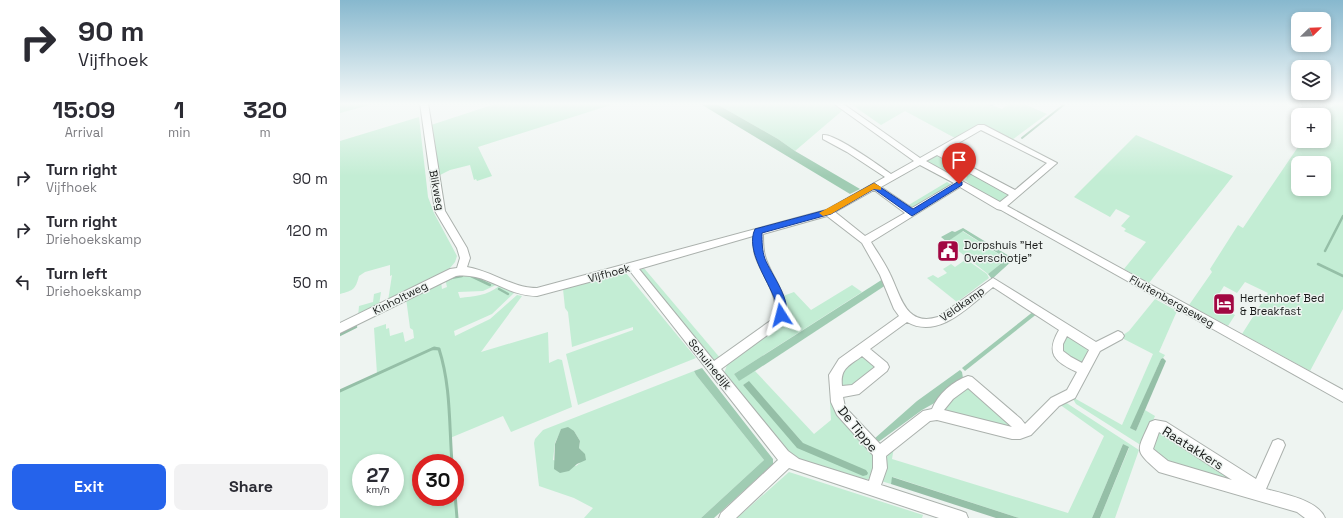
<!DOCTYPE html>
<meta charset="utf-8">
<style>
body{margin:0;font-family:"Space Grotesk",sans-serif;background:#f2f2f3;color:#2b2b33;height:100vh;display:flex;flex-direction:column;font-size:15px;white-space:nowrap}
*{box-sizing:border-box;margin:0}
p{font-size:13px;color:#7c7c81}
.icon{flex:none;width:22px;height:22px;fill:none;stroke:currentColor;stroke-width:2;stroke-linecap:round;stroke-linejoin:round}
.map{position:relative;flex:1;overflow:hidden}
.sheet{display:flex;flex-direction:column;background:#fff;width:340px}
.sheet>*{flex:none}
.banner{background:#fff;color:#2b2b33;overflow:hidden}
.needle{width:26px;rotate:67deg}
.buttons{position:absolute;left:951px;top:12px;display:grid;gap:8px}
.buttons a{display:grid;place-items:center;width:40px;height:40px;border-radius:8px;background:#fff;box-shadow:0 2px 6px #0003;font-size:20px}
.speed{position:absolute;left:12px;top:454px;display:flex;gap:8px;font-size:20px;font-weight:700;text-align:center}
.speed>*{display:grid;place-content:center;width:52px;height:52px;border-radius:50%;background:#fff;box-shadow:0 2px 6px #0003;line-height:1}
.speed small{font-size:10px;font-weight:400}
.speed .limit{border:6px solid #d22;background:#fff;color:#111}
.pin{position:absolute;display:grid;place-items:center;width:34px;height:34px;color:#fff;margin:-41px -17px;border-radius:50% 50% 50% 0;rotate:-45deg;box-shadow:0 0 4px #0007}
.pin .icon{rotate:45deg}
.me{position:absolute;width:44px;margin:-22px;rotate:351deg;stroke-linejoin:round;filter:drop-shadow(0 0 3px #0008)}
.turn{display:flex;align-items:center;gap:14px;height:84px;padding:0 12px;font-size:18px}
.turn .icon{width:52px;height:52px;stroke-width:2.5}
.turn b{display:block;font-size:28px;line-height:34px}
.eta{display:flex;justify-content:space-evenly;align-items:center;height:68px;text-align:center}
.eta b{font-size:24px;font-weight:800;line-height:28px}
.action{display:flex;gap:8px;margin-top:auto;padding:8px 12px}
.action a{flex:1;height:46px;border-radius:8px;background:#2563eb;color:#fff;font-size:16px;font-weight:800;line-height:46px;text-align:center}
.action a+a{background:#f2f2f3;color:#2b2b33}
ul{padding:0;list-style:none}
li{display:flex;align-items:center;gap:12px;height:52px;padding:0 12px}
li div{flex:1}
li b{display:block;font-size:15px}
li em{font-style:normal}
main{display:flex;flex:1;min-height:0}
.map>svg:first-child{display:block}
.green{fill:#c3edd4;fill-rule:evenodd}
.forest{fill:#a0ccb3}
.water{fill:#95bfa7}
.lines{fill:none;stroke-linecap:round;stroke-linejoin:round}
.stream-far2{stroke:#95bfa7;stroke-width:2}
.stream-far1{stroke:#95bfa7;stroke-width:2.5}
.stream{stroke:#95bfa7;stroke-width:3}
.minor-casing{stroke:#abb1ad;stroke-width:2}
.minor{fill:#fff;fill-rule:evenodd}
.route{fill:#2563eb;stroke:#184099}
.slow{fill:#f59e0b}
.labels{text-anchor:middle;dominant-baseline:central;stroke-width:3;stroke-linejoin:round;paint-order:stroke}
.street-label{font-size:11px;fill:#181a19;stroke:#eef4f1}
.poi-label{font-size:11px;fill:#181a19;stroke:#eef4f1;text-anchor:start}
.near-street-label{font-size:13px;fill:#181a19;stroke:#eef4f1}
</style>
<main>
<section class="sheet">
<div class="banner">
<div class="turn"><svg class="icon" aria-label="right" viewBox="0 0 24 24"><path d="M7 20v-9h11M14 6l5 5-5 5"/></svg><div><b>90 m</b>Vijfhoek</div></div>
</div>
<div class="eta">
<div><b>15:09</b><p>Arrival</p></div>
<div><b>1</b><p>min</p></div>
<div><b>320</b><p>m</p></div>
</div>
<ul>
<li><svg class="icon" aria-label="right" viewBox="0 0 24 24"><path d="M7 20v-9h11M14 6l5 5-5 5"/></svg><div><b>Turn right</b><p>Vijfhoek</p></div><em>90 m</em></li>
<li><svg class="icon" aria-label="right" viewBox="0 0 24 24"><path d="M7 20v-9h11M14 6l5 5-5 5"/></svg><div><b>Turn right</b><p>Driehoekskamp</p></div><em>120 m</em></li>
<li><svg class="icon" aria-label="left" viewBox="0 0 24 24"><path d="M17 20v-9H6M10 6l-5 5 5 5"/></svg><div><b>Turn left</b><p>Driehoekskamp</p></div><em>50 m</em></li>
</ul>
<div class="action"><a>Exit</a><a>Share</a></div>
</section>
<div class="map">
<svg width="1003" height="518" viewBox="0 0 1003 518">
<rect width="100%" height="100%" fill="#eef4f1"/>
<!-- green -->
<g class="green">
<polygon points="0,103 37,103 0,113"/>
<polygon points="158,103 277,103 138,147 152,176 137,181 136,179 134,180 130,165 110,170 100,175 91,125"/>
<polygon points="375,103 492,103 503,110 455,151 438,139"/>
<polygon points="513,103 647,103 662,109 670,103 682,103 707,114 672,140 640,124 615,138 565,111 541,125 511,104"/>
<path d="M988,103h15v206l-33,62 -68,-37 26,-41 -23,-11 -8,11 -13,-7 -11,17 22,12 -7,11 -39,-21 23,-33 -2,-3 28,-44 5,3 59,-87h22v-26h-4zM958,163h26v26h-26z"/>
<path d="M79,117l9,80 6,16 23,43 -2,6 -5,6 -62,33 4,-26 -2,1v-11l-25,7 -6,4c-4,14 -5,14 -19,18v-153z"/>
<polygon points="796,135 893,176 809,283 784,269 806,242 784,231 786,229 781,226 790,216 776,209 770,217 734,197"/>
<path d="M595,154l8,2v2l20,11 7,2c-5,7 -15,4 -22,1l-3,2 -19,-11 -1,-4z"/>
<polygon points="631,172 670,195 662,202 659,202 630,187 632,186 625,180 627,178 626,176"/>
<polygon points="607,182 612,185 595,195 593,194 581,202 581,205 576,208 567,206"/>
<polygon points="622,231 668,260 648,274 607,242"/>
<polygon points="625,260 627,260 647,274 649,278 617,302 587,278 593,275 598,278 607,273 603,269 611,264 615,267"/>
<polygon points="303,267 381,359 375,361 370,359 300,273 299,269"/>
<path d="M132,273l24,12 -13,6 -25,1 2,6c14,-2 27,-2 39,-12l15,7 -22,21 -38,17 1,5 35,-17 27,-24 5,1 -41,56 67,-20 1,31 9,-4 4,1 10,47 -61,25 -8,-16 -53,22 2,25h-31v34h34v-3l2,24h-117v-127l37,-17 -3,-46 12,-4v5l3,-1 1,8 13,-4 2,10 9,-4 -1,-8 -3,-2 -4,-30 35,-16 1,7 5,-2 -2,-9 6,-2zM21,463h34v34h-34z"/>
<polygon points="286,273 356,358 238,405 226,354 293,330 293,327 232,347 228,312 225,308 223,289"/>
<path d="M512,285l10,7 -128,82 5,6 16,-9 59,63 17,-14 -1,-17h4l38,46 4,11 -6,18 -9,4 -70,-25 -68,-81 4,-11 52,-42 4,-27 11,-4 17,18zM409,382l54,61 -60,-58z"/>
<polygon points="41,292 39,305 18,316 19,306 33,302 34,294"/>
<polygon points="815,299 837,311 819,352 825,355 823,358 821,359 791,428 796,431 805,410 815,416 803,444 799,444 736,404 733,399 734,397 736,399 782,425 813,354 780,337 789,331"/>
<polygon points="726,334 747,348 748,353 743,365 726,358 720,346"/>
<polygon points="522,355 535,367 512,388 500,386 501,370"/>
<path d="M354,371l2,4 68,85 -63,58h-117l9,-10 -19,-10 -35,-12 -5,-43 1,-4 8,-9zM221,430l13,1 6,10 -1,7 3,3 -2,12 -4,3 -23,-6 2,-17z"/>
<polygon points="626,386 672,427 671,428 604,412 602,405"/>
<polygon points="725,402 799,450 775,518 760,518 789,448 783,444 752,518 679,518 553,477 551,484 541,481 546,458 554,447 552,459 728,513 764,436 719,404"/>
<polygon points="820,431 904,484 826,464 810,451 816,433"/>
<polygon points="449,472 583,515 582,518 397,518"/>
</g>
<!-- forest -->
<g class="forest">
<polygon points="359,103 375,103 438,139 455,151 520,189 510,194"/>
<polygon points="623,228 674,259 652,279 648,274 667,259 623,231 607,242 601,237 612,231 615,232"/>
<polygon points="543,279 546,285 415,371 399,381 394,374"/>
<polygon points="694,311 698,313 625,371 622,368"/>
<polygon points="362,368 433,459 433,464 374,518 361,518 424,460 356,375 354,371"/>
<polygon points="620,370 622,372 623,378 598,401 582,410 537,443 534,439 577,401"/>
</g>
<!-- water -->
<g class="water">
<polygon points="823,358 826,361 796,431 790,428 821,359"/>
<polygon points="409,381 463,443 526,470 528,473 527,475 523,476 457,448 403,385"/>
<polygon points="228,427 234,431 240,441 239,448 245,454 246,460 237,464 229,471 220,473 214,469 215,444 221,429"/>
<polygon points="783,444 789,447 760,518 752,518"/>
<polygon points="552,477 679,518 656,518 551,484"/>
</g>
<g class="lines">
<!-- stream-far2 -->
<g class="stream-far2">
<polyline points="647,103 652,105"/>
<polyline points="682,138 726,103"/>
</g>
<!-- stream-far1 -->
<g class="stream-far1">
<polyline points="985,251 1003,216"/>
<polyline points="978,264 1003,276"/>
<polyline points="131,276 150,285"/>
<polyline points="111,278 122,276"/>
<polyline points="159,289 168,294"/>
<polyline points="0,335 16,327"/>
<polyline points="92,349 99,349"/>
</g>
<!-- stream -->
<g class="stream">
<path d="M0,391l94,-43 5,1c12,37 10,76 13,114"/>
<polyline points="115,494 117,518"/>
</g>
<!-- minor casing -->
<g class="minor-casing">
<g id="minor">
<path d="M80,103h8l17,108 22,37 3,10 -3,9c25,4 45,21 70,21l289,-78 59,-33 -38,-25 -24,-13v-4c11,-2 57,31 68,39l23,-13 -81,-58h9l78,55 58,-33h6l73,38 -50,43 336,184v12l-342,-192 -4,-1 -37,-22 -89,55c6,10 14,21 19,32 11,22 15,53 48,43l55,-39 103,64 22,-11 4,2 2,3 -2,3 -22,12 -25,47 -16,8 -28,29 -11,4h-8l-75,-19 -7,1 -44,35 1,12 -6,17 80,26 5,2 2,5h-29l-150,-50 -53,50h-17l2,-5 57,-53 -148,-189 -93,25c-32,0 -50,-24 -81,-20l-116,57v-10l110,-54 7,-1 3,-10 -3,-10 -22,-37zM641,130l66,33 -32,27 -72,-38zM597,155l72,40 -9,7 -74,-41zM580,165l34,18 -42,25 -31,-21zM534,190l31,23 -40,23 -30,-24zM487,216l35,27 18,32 14,34 5,7 -60,43 -10,16 2,27 6,13 36,40v13l-4,13 -70,-22 -11,-8 -67,-82 60,-44c14,-27 -9,-44 -16,-69 -2,-7 -2,-15 -2,-22zM413,236c1,7 0,13 2,19 5,18 28,45 18,64l-59,42 -75,-92zM653,287l66,43c-14,24 -4,32 18,42l-10,18 -16,8 -26,26 -4,-5 -49,-42 -4,-1c-15,5 -30,18 -36,33l-9,2 -43,33 -35,-37 -2,-10 16,-3 28,-23 2,-4 -2,-4 -17,-14 37,-27c32,18 62,-16 86,-35zM727,336l22,14 -7,13 -11,-6 -8,-6v-7zM522,356l13,11 -23,18 -10,1c-2,-18 7,-20 20,-30zM628,388l44,39 -68,-17 9,-11z"/>
<path d="M815,420l11,2 90,57 17,-38 5,-2 5,2 2,4 -19,44c17,5 52,11 59,29h-20l-8,-6 -138,-40c-26,-23 -22,-20 -9,-50zM819,432l73,48 -64,-19 -15,-12z"/>
</g>
</g>
<!-- minor -->
<use href="#minor" class="minor"/>
</g>
<!-- sky -->
<linearGradient id="sky" x2="0" y2="1"><stop stop-color="#87b8ce"/><stop offset="0.59" stop-color="#f7faf9"/><stop offset="1" stop-color="#f7faf9" stop-opacity="0"/></linearGradient>
<rect width="1003" height="176" fill="url(#sky)"/>
<!-- route -->
<path class="route" d="M619,181l3,1v3l-50,31 -38,-27 -43,25 -69,19c0,9 0,17 3,26 6,15 28,43 20,59h-7c-3,-6 -1,-12 -3,-18 -7,-20 -30,-50 -20,-71l71,-19 48,-27 39,26z"/>
<!-- slow -->
<polygon class="slow" points="534,183 541,187 541,190 534,189 491,214 483,216 479,213"/>
<!-- icons -->
<defs>
<g id="civic-square" transform="scale(1.15)"><rect x="-9" y="-9" width="18" height="18" rx="4" fill="#a20742" stroke="#eef4f1"/><path d="M-.6-6.5H3V-4.5H.6V-3L4-1V1h2V6H-6V1h2V-1L-.6-3ZM-1.2 2.5V6h2.4V2.5Z" fill="#fff"/></g>
<g id="hotel-square" transform="scale(1.15)"><rect x="-9" y="-9" width="18" height="18" rx="4" fill="#a20742" stroke="#eef4f1"/><path d="M-6-4.5h1.5V1H6V5H4.5V3h-9V5H-6ZM-4 0a1.8 1.8 0 1 1 3.6 0ZM.5 0V-2.5h3Q6-2.5 6 0Z" fill="#fff"/></g>
</defs>
<g fill-rule="evenodd">
<use href="#civic-square" x="608" y="251"/>
<use href="#hotel-square" x="884" y="304"/>
</g>
<g class="labels">
<!-- street labels -->
<g class="street-label">
<text transform="translate(97 190) rotate(79)">Blikweg</text>
<text transform="translate(269 273) rotate(-15)">Vijfhoek</text>
<text transform="translate(60 298) rotate(-27)">Kinholtweg</text>
<text transform="translate(832 301) rotate(29)">Fluitenbergseweg</text>
<text transform="translate(622 304) rotate(-35)">Veldkamp</text>
<text transform="translate(370 364) rotate(51)">Schuinedijk</text>
</g>
<!-- poi labels -->
<g class="poi-label">
<text x="624" y="245">Dorpshuis "Het<tspan x="624" dy="13">Overschotje"</tspan></text>
<text x="900" y="298">Hertenhoef Bed<tspan x="900" dy="13">&amp; Breakfast</tspan></text>
</g>
<!-- near-street labels -->
<g class="near-street-label">
<text transform="translate(518 429) rotate(51)">De Tippe</text>
<text transform="translate(853 448) rotate(32)">Raatakkers</text>
</g>
</g>
</svg>
<div class="buttons">
<a><svg class="needle" viewBox="-14 -14 28 28"><path d="M0-13l5 13h-10z" fill="#e53935"/><path d="M0 13l5-13h-10z" fill="#7c7c81"/></svg></a>
<a><svg class="icon" aria-label="layers" viewBox="0 0 24 24"><path d="M12 4l9 5-9 5-9-5zM3 14l9 5 9-5"/></svg></a>
<a>+</a>
<a>−</a>
</div>
<div class="speed"><div>27<small>km/h</small></div><div class="limit">30</div></div>
<div class="pin" style="left:619px;top:184px;background:#d93025"><svg class="icon" aria-label="arrive" viewBox="0 0 24 24"><path d="M6 21V4h12l-3 4 3 4H6"/></svg></div>
<svg class="me" style="left:441px;top:315px" viewBox="-20 -20 40 40"><path d="M0-17L14 15 0 8-14 15z" fill="#2563eb" stroke="#fff" stroke-width="4"/></svg>
</div>
</main>
